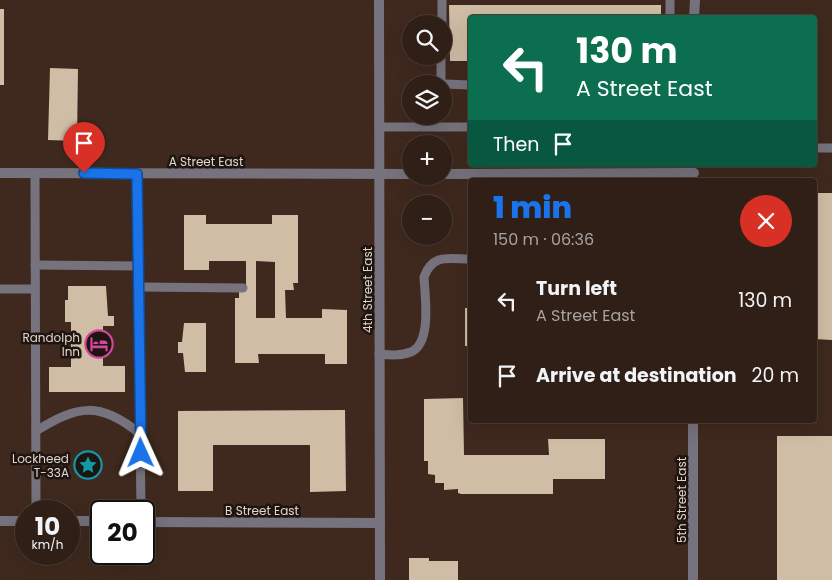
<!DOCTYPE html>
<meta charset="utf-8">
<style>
body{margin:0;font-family:Poppins,sans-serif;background:#3b2c23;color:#f1f3f6;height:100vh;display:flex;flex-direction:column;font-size:19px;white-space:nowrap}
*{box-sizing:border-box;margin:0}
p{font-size:16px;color:#a7a2a1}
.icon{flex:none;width:28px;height:28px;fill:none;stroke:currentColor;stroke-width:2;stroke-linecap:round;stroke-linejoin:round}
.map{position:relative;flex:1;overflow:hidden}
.details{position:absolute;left:468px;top:178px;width:349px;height:245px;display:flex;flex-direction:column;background:#2f1f16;border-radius:5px;box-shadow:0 5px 20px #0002,0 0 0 1px #4a3d35}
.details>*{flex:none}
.hud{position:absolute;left:468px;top:15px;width:349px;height:152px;border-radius:5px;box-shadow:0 5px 20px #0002,0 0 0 1px #4a3d35;background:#0b6e4f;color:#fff;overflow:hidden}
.fabs{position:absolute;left:402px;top:15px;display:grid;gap:10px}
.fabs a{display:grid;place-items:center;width:50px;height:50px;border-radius:50%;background:#2f1f16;box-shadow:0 5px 20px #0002,0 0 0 1px #4a3d35;font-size:25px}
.speed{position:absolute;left:15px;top:500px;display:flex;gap:10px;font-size:25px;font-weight:700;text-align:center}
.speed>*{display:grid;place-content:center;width:65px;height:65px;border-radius:50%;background:#2f1f16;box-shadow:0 5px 20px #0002,0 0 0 1px #4a3d35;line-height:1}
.speed small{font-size:12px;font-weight:400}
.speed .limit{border:2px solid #111;border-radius:8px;background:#fff;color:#111}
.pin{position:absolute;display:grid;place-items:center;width:42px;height:42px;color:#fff;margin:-51px -21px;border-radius:50% 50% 50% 0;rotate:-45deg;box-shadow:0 0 5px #0007}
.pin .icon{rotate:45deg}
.me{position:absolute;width:55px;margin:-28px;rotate:359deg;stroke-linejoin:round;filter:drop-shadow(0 0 4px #0008)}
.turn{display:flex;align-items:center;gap:18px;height:105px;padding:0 25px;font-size:22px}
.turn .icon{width:65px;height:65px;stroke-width:2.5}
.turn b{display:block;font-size:35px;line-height:42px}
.then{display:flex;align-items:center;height:48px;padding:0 25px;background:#0003;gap:10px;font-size:19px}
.round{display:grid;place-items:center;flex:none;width:52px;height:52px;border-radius:26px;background:#3b2c23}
.head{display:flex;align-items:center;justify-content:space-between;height:85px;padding:0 25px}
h1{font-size:30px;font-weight:800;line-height:38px;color:#1a73e8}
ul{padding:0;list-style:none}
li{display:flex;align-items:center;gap:15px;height:75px;padding:0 25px}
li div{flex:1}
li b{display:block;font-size:19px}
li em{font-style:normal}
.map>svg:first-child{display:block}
.building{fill:#cfbda5;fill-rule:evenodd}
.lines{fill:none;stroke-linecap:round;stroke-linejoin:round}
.service{stroke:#77737e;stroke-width:9}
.tertiary{stroke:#77737e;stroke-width:10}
.route-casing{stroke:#114b97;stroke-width:12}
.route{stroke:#1a73e8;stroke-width:9}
.labels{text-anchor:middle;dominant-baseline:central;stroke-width:5;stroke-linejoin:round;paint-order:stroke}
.street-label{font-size:12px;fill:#e2d3cc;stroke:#1f1510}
.poi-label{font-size:12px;fill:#e2d3cc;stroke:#1f1510;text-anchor:end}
</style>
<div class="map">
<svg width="832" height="580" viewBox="0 0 832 580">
<rect width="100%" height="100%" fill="#3f291e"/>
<!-- building -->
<g class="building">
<polygon points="449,5 661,5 661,18 470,18 470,61 450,61"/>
<rect x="0" y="9" width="4" height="76"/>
<polygon points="50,68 78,69 77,141 48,140"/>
<polygon points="814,193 832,193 832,340 814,339"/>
<path d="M184,215h22v9h66v-9h26v68h-5l1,7h-9l1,28h36v-9l25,1v54h-22v-10h-67l1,9h-24v-65h4v-7h7v-30h-37v9h-25zM256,261l19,1v56h-19z"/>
<polygon points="68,286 106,286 108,316 114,316 114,326 103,326 103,366 125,366 125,392 49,392 49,367 71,367 71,322 65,322 65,300 68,300"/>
<rect x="465" y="308" width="5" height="38"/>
<polygon points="184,323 206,323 206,372 185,372 183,353 178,353 178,342 182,342"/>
<polygon points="463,398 464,455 549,455 548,439 605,439 605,479 553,479 553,494 461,494 458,493 458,489 444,490 444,483 435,483 435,475 428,474 428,461 424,461 424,399"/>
<polygon points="345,410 346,491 310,492 310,445 213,445 213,491 178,491 178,411"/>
<rect x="777" y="436" width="55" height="144"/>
<polygon points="409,558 429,558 429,561 458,561 458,580 409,580"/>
</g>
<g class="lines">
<!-- service -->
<g class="service">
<polyline points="670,18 670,0"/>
<polyline points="442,24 442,0"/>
<polyline points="441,84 441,56"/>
<polyline points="444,84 470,85"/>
<polyline points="379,127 470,127"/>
<polyline points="814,148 832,148"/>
<polyline points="35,173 36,511"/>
<polyline points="137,173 141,511"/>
<polyline points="35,265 138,266"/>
<polyline points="139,287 243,288"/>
<polyline points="0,289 35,289"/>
<path d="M379,354c11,1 22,2 32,-2 21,-9 14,-55 13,-75 9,-24 25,-18 46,-18"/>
<path d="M36,431c42,-26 64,-30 104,3"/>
</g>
<!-- tertiary -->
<g class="tertiary">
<polyline points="379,0 380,580"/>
<polyline points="694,18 695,0"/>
<polyline points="0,173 411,174"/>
<polyline points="444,174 694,173"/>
<polyline points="0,521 26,521"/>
<polyline points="69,521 101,521"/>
<polyline points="144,522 380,523"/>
<polyline points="693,580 693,420"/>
</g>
</g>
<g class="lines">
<!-- route casing -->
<g class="route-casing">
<polyline id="route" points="84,173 137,174 141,453"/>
</g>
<!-- route -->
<use href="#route" class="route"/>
</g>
<!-- icons -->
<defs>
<g id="hotel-ring" transform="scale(1.4375)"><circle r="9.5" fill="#1f1510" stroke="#d1479c" stroke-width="1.5"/><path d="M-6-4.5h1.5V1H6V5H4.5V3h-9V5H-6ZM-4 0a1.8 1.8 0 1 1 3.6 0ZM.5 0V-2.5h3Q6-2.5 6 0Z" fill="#d1479c"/></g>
<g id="sight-ring" transform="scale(1.4375)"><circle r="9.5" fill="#1f1510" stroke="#0f9aa8" stroke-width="1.5"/><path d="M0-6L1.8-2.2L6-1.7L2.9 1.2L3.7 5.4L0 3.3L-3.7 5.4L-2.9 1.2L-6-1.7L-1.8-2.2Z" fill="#0f9aa8"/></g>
</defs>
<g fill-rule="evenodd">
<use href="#hotel-ring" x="99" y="344"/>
<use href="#sight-ring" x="88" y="465"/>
</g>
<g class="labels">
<!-- street labels -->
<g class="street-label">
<text x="206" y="161">A Street East</text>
<text transform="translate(367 290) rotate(-90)">4th Street East</text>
<text transform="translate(681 500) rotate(-90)">5th Street East</text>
<text x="262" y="510">B Street East</text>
</g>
<!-- poi labels -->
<g class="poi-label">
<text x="80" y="337">Randolph<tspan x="80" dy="14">Inn</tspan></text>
<text x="69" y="458">Lockheed<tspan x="69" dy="14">T-33A</tspan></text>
</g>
</g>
</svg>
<div class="fabs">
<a><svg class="icon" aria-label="search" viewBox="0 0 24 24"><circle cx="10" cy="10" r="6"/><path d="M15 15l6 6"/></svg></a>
<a><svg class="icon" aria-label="layers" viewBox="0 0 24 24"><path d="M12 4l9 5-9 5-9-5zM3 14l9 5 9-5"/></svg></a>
<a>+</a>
<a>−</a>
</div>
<div class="speed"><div>10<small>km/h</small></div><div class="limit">20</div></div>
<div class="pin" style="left:84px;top:173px;background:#d93025"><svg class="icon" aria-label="arrive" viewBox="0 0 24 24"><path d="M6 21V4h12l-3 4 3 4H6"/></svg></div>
<svg class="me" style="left:141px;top:453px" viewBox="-20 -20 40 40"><path d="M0-17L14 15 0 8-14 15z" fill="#1a73e8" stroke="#fff" stroke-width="4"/></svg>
<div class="hud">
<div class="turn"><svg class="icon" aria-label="left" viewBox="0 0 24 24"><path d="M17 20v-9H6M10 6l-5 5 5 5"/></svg><div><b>130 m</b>A Street East</div></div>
<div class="then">Then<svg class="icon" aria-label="arrive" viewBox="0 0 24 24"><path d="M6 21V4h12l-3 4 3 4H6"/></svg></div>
</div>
<section class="details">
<div class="head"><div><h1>1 min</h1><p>150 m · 06:36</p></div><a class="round" style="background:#d93025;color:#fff"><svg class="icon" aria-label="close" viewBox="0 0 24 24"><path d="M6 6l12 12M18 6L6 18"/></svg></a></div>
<ul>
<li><svg class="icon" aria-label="left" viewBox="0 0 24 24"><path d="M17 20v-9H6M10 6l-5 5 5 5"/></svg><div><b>Turn left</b><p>A Street East</p></div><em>130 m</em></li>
<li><svg class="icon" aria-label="arrive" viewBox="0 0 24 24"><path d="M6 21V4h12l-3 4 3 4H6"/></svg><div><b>Arrive at destination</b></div><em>20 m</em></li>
</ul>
</section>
</div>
